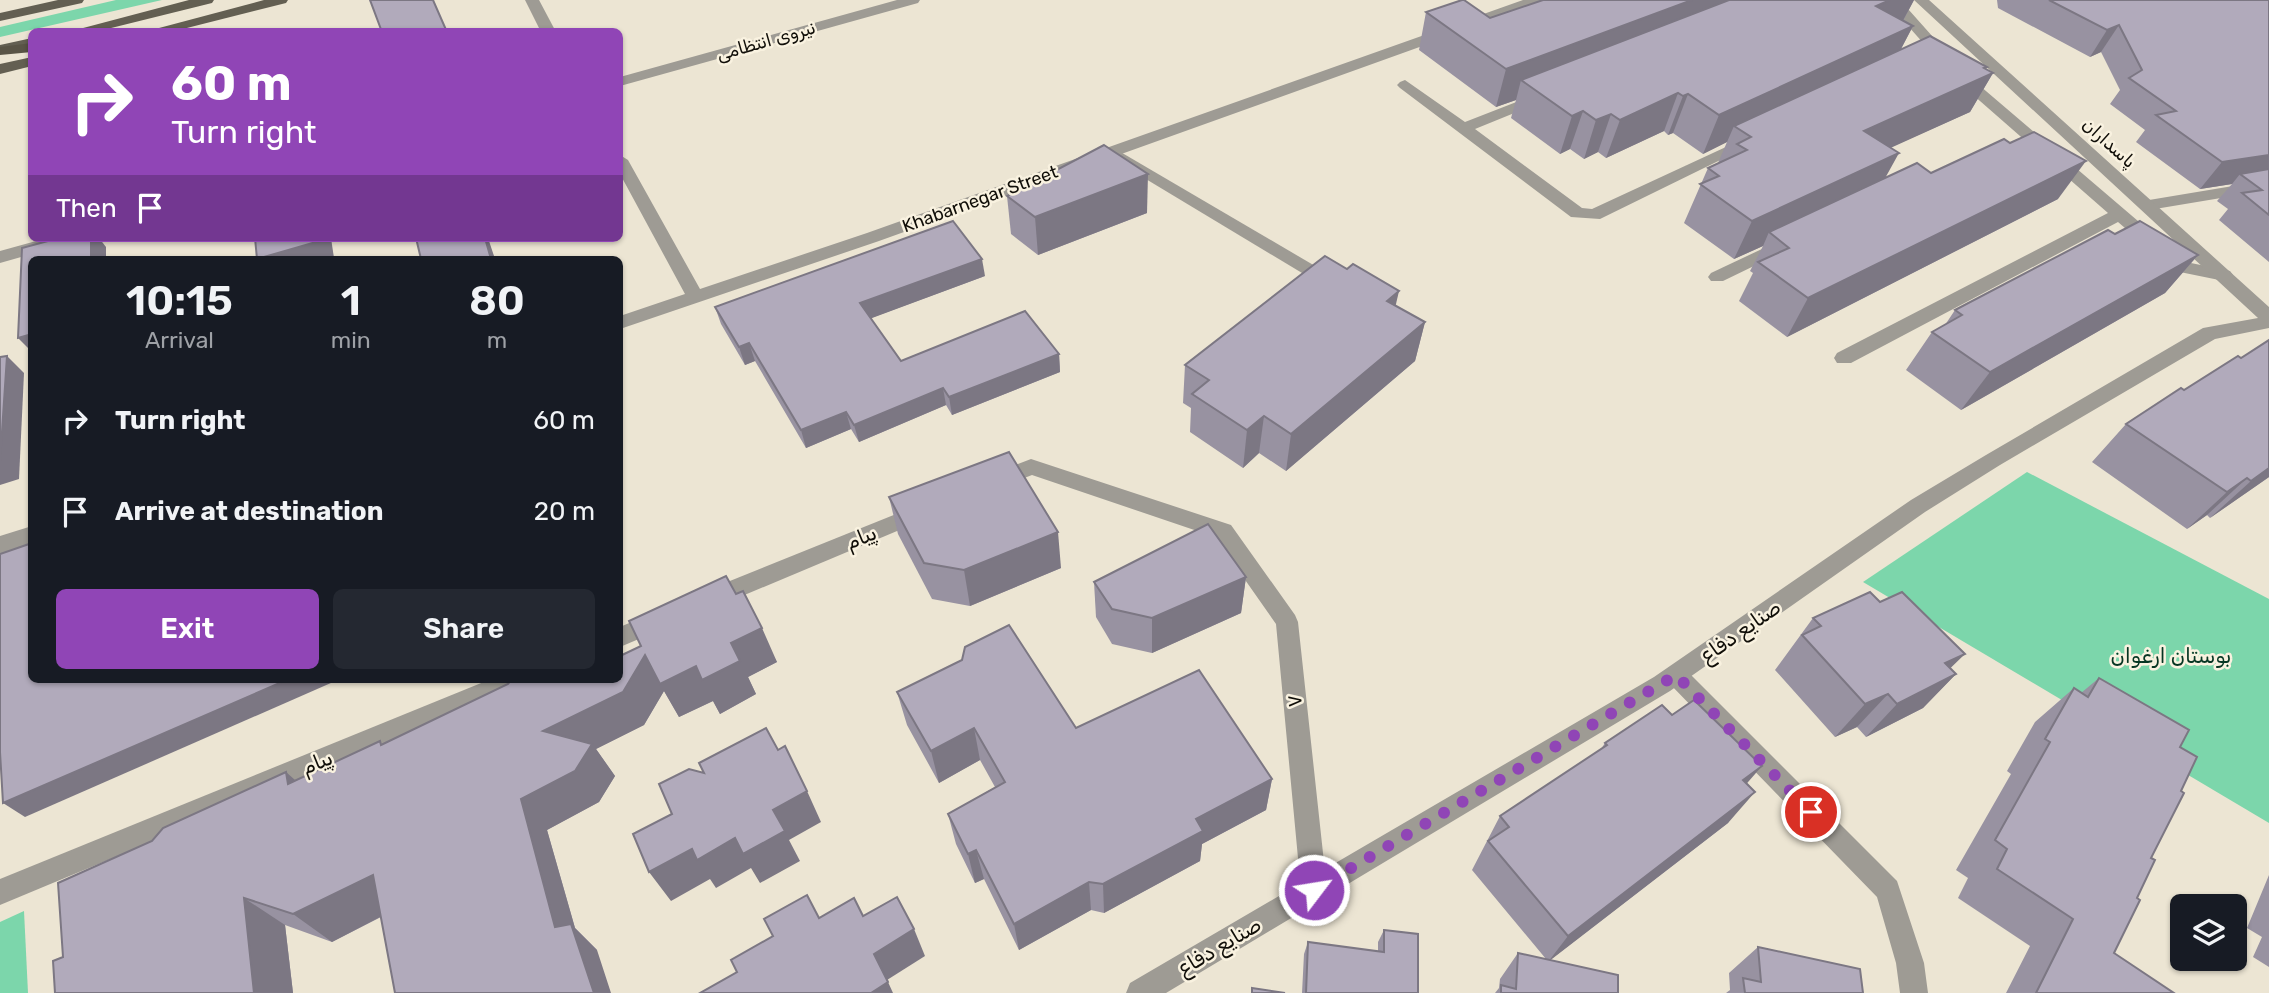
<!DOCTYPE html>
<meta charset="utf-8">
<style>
body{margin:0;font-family:Rubik,Cairo,sans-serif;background:#242831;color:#f1f3f6;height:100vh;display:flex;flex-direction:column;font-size:26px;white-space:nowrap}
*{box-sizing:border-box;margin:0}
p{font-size:23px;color:#9ea1a6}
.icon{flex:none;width:38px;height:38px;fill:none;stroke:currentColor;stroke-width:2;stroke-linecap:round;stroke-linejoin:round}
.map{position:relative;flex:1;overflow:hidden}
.panel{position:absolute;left:28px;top:256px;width:595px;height:427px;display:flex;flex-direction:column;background:#171b24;border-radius:10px;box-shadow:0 2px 5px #0004}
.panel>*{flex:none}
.hud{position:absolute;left:28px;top:28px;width:595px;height:214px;border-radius:10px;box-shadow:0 2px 5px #0004;background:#9045b6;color:#fff;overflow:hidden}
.tools{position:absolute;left:2170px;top:894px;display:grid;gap:14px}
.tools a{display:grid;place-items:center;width:77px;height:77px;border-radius:10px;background:#171b24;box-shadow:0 2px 5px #0004;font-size:35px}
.pin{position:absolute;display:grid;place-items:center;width:60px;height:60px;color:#fff;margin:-30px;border:4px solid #fff;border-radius:50%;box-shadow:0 2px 7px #0007}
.me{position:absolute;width:77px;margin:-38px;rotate:59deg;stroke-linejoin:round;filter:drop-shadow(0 0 5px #0008)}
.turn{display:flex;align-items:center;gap:24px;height:147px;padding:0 28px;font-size:32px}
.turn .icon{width:91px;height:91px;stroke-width:2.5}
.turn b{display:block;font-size:49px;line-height:60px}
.then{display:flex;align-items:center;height:66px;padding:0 28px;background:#0003;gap:14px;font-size:26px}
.eta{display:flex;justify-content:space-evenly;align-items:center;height:119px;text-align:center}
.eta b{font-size:42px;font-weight:600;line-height:49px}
.cta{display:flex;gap:14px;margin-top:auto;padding:14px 28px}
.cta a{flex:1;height:80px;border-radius:10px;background:#9045b6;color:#fff;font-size:28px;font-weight:600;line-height:80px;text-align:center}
.cta a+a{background:#242831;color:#f1f3f6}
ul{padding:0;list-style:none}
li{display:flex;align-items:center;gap:21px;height:91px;padding:0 28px}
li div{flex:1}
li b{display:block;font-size:26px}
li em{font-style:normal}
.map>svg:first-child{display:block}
.green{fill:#7cd6ab}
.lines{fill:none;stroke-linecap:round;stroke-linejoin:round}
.minor{fill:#9e9b94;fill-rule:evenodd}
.tertiary{fill:#9e9b94;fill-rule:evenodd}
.primary{fill:#635f52;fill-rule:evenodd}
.trunk{fill:#595446;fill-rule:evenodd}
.wall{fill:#9892a1}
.shaded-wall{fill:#7c7783}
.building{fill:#b1aabb;stroke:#7c7783;stroke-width:2}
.route{stroke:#9045b6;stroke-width:12;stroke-dasharray:0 21.6}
.labels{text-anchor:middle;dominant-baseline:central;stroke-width:5;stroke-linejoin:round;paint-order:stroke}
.far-street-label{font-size:18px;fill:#100e08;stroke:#f9f2e0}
.street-label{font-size:21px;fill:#100e08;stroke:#f9f2e0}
.park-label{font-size:21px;fill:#063623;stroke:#f9f2e0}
</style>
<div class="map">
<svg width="2269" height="993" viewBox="0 0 2269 993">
<rect width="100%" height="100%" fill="#ece5d3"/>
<!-- green -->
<g class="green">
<polygon points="116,0 162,0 0,37 0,27"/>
<polygon points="2027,472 2269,599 2269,823 1863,582"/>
<polygon points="24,911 28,993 0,993 0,922"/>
</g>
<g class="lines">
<!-- minor -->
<g class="minor">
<polygon points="897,0 920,0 918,3 620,86 620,77"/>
<polygon points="1885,0 1900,0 1966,74 2186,262 2230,271 2233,275 2230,279 2224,281 2175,271 2118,222 1851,363 1837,363 1834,358 1837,353 2108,213 1956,80"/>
<polygon points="1405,80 1465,122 1534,95 1544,95 1547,98 1544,101 1475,129 1582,208 1592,209 1741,140 1747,138 1755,143 1600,219 1571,217 1400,88 1397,85 1400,82"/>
<polygon points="1112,147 1339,280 1342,284 1333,290 1327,288 1106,155 1104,152"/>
<polygon points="2269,180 2269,190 2149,210 2140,205 2149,200"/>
<polygon points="47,238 77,238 74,242 0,263 0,251"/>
<polygon points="1781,240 1787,242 1790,246 1787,250 1723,281 1711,281 1708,277 1711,273"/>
<polygon points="1031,459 1231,525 1295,615 1298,622 1327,890 1323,899 1314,903 1305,899 1301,890 1276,624 1215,537 1032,475 996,489 989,487 986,481 989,475"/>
<polygon points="921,504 928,506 932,512 928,518 716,607 708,609 700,607 697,600 700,593"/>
<polygon points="659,610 667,613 670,620 667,627 620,647 620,627"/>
<polygon points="1676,665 1684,668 1897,881 1924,963 1928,993 1900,993 1896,963 1877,897 1668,682 1664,675 1668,668"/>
<polygon points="491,679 529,679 525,686 0,905 0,879"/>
</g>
<!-- tertiary -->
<g class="tertiary">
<polygon points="525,0 539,0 556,32 541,32"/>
<polygon points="1523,0 1544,0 1542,3 879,241 620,329 620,316 685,294 620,174 620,155 628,160 700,289 867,233"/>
<polygon points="1914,0 1929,0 2269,307 2269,328 2215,339 2000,465 1925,512 1670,691 1166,993 1126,993 1130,983 1654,677 1911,500 1986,455 2203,328 2258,318"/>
<polygon points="32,526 32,543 0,554 0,536"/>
</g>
<!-- primary -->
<g class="primary">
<polygon points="58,0 84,0 82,3 0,21 0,13"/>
<polygon points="189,0 214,0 212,3 95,32 68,32"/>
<polygon points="264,0 288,0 286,3 171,32 144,32"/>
<polygon points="32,38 32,47 0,53 0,45"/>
<polygon points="32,57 32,66 0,74 0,64"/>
</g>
<!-- trunk -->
<polygon class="trunk" points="32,43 32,52 0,55 0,47"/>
</g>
<!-- wall -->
<g class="wall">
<polygon points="1543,0 1914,0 1903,21 1913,26 1901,49 1987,67 1985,69 1993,73 1970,112 1891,147 1885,178 1931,173 2058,199 1787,337 1739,301 1753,273 1750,271 1763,246 1734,259 1684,223 1708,168 1718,163 1727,142 1703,154 1673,133 1668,135 1664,131 1606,158 1598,152 1584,159 1570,149 1560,154 1511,118 1516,100 1496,107 1419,50 1426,12 1490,18"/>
<polygon points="1997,0 2269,0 2269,262 2219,220 2228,209 2217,201 2232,184 2200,189 2136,142 2145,130 2110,104 2120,90 2101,52 2090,57 1998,8"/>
<polygon points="1007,196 1147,213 1038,255 1011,234"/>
<polygon points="2115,234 2198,255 2165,293 1961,410 1906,370 1932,332 1945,325 1955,310"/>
<polygon points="985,276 871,318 901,361 1059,354 1060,372 952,415 946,405 859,442 851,429 806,448 755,361 745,365 721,324 715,307"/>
<polygon points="1396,306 1425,322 1415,361 1286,471 1259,453 1243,468 1190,432 1191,408 1183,403 1185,365"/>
<polygon points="2126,424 2269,477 2210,518 2207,515 2187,529 2092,462"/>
<polygon points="889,497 1061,568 970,606 932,599 898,534"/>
<polygon points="1246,577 1241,613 1152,653 1112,644 1096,617 1094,582"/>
<polygon points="736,594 777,662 748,677 756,694 720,714 713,701 679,717 664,691 644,725 596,749 615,776 599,802 547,830 575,928 597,950 381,917 332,942 285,925 293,993 55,993 63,957 295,780 383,745 620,679 641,646"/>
<polygon points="1813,618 1950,668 1956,674 1923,708 1866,737 1857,727 1835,737 1775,670"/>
<polygon points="2099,678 2180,747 2151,858 2137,898 2114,953 2174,993 2006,993 2030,946 1958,898 1968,878 1956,870 2011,774 2007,771 2035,722 2074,688 2081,693"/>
<polygon points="897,692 1076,728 1272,779 1266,810 1202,844 1200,861 1104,913 1091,910 1019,950 984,879 975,883 956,844 948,814 995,787 980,760 939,783 907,725"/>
<polygon points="1605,743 1747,784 1728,823 1550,960 1618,993 1495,993 1499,988 1500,979 1518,953 1546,959 1472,870 1500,816 1601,749"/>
<polygon points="2269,875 2269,967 2253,957 2262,937 2247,928"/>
<polygon points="1384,930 1418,993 1302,993 1304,954 1308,942 1378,951 1378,942"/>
<polygon points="1758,947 1863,993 1726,993 1730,990 1729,973"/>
</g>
<!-- shaded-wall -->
<g class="shaded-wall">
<polygon points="1692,0 1776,0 1521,80 1516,100 1496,107 1506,69"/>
<polygon points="1890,0 1914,0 1900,26 1876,6"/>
<polygon points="2119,25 2101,52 2090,57 2107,30"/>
<polygon points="1913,26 1893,64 1734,126 1727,142 1703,154 1719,115"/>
<polygon points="1987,67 1980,79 1993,73 1970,112 1844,169 1864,131"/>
<polygon points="1678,93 1664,131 1606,158 1620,120"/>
<polygon points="1688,94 1673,133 1668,135 1683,96"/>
<polygon points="1583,111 1570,149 1560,154 1572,116"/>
<polygon points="1611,114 1598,152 1584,159 1596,120"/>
<polygon points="1899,153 1878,191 1769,232 1763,246 1734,259 1752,221"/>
<polygon points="2269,155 2269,178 2240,174 2232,184 2200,189 2222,162"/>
<polygon points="2086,161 2058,199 1787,337 1808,298"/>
<polygon points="1148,174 1147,213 1038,255 1035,217"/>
<polygon points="91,238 99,238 106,247 106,259 91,259"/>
<polygon points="323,238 331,238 334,258 331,259 258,259"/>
<polygon points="485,238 488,238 495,259 491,259"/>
<polygon points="2198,255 2165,293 1961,410 1990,372"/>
<polygon points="982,259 985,276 864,321 860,303"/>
<polygon points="1399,291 1390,330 1387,301"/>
<polygon points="1425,322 1415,361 1286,471 1291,434"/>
<polygon points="32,334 32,352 18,338"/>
<polygon points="749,343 755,361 745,365 739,347"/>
<polygon points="1059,354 1060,372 952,415 949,397"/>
<polygon points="7,356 24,373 19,479 0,485 0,462"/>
<polygon points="943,388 946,405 859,442 854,425"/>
<polygon points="846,412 851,429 806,448 801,430"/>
<polygon points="1264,416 1259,453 1243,468 1247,430"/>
<polygon points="2269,468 2269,477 2210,518 2251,481"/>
<polygon points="2247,478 2207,515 2187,529 2227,492"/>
<polygon points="1058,532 1061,568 970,606 964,570"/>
<polygon points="1246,577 1241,613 1152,653 1152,618"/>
<polygon points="762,628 777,662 748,677 756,694 720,714 713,701 679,717 664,691 644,725 596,749 615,776 599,802 547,830 575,928 597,950 611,993 594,993 555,927 521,799 543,731 645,655 731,643"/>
<polygon points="1965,654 1933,685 1956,674 1923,708 1866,737 1897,704 1945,663"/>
<polygon points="289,679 340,679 25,817 3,803"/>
<polygon points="1888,694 1857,727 1835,737 1865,704"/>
<polygon points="974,728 980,760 939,783 931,751"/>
<polygon points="1762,766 1735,797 1743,780"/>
<polygon points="286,772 322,804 288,784"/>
<polygon points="1272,779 1266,810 1202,844 1200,861 1104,913 1103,884 1196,819"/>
<polygon points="807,791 821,822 789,840 800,861 760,883 751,868 716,888 710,879 671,901 649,872 692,849 773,810"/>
<polygon points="1755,792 1728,823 1548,962 1568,936"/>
<polygon points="976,850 984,879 975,883 968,854"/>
<polygon points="373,875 407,903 332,942 293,914"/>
<polygon points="1089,882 1091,910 1019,950 1014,924"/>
<polygon points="244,898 285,925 293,993 254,993"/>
<polygon points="914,929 925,956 887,980 874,954"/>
<polygon points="888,982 893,993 871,993"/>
</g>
<!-- building -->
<g class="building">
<polygon points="370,0 433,0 447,32 382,32"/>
<polygon points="1462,0 1464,0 1490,18 1543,0 1692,0 1506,69 1426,12"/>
<polygon points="1729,0 1890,0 1876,6 1913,26 1719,115 1688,94 1683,96 1678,93 1620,120 1611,114 1596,120 1583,111 1572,116 1521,80"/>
<polygon points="2049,0 2269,0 2269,155 2222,162 2156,115 2176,111 2129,78 2142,70 2119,25 2107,30"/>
<polygon points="1930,36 1987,67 1984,68 1993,73 1864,131 1899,153 1752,221 1700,184 1719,176 1708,168 1747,150 1737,144 1751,137 1734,126"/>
<polygon points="2034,132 2086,161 1808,298 1758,262 1789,248 1769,232 1917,163 1931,173 2004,139 2010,143"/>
<polygon points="1104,145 1148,174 1035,217 1007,196"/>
<polygon points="2269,169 2269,215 2242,193 2262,190 2240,174"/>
<polygon points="953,221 982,259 860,303 901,361 1025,311 1059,354 949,397 943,388 854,425 846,412 801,430 749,343 739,347 715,307"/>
<polygon points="2140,221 2198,255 1990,372 1932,332 1962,315 1955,310 2108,230 2115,234"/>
<polygon points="59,238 91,238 91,259 32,259 32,334 18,338 22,248"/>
<polygon points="255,238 323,238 323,240 257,259"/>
<polygon points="416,238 485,238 491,259 421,259"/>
<polygon points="1325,256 1347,269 1353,264 1399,291 1387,301 1425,322 1291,434 1264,416 1247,430 1192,394 1209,380 1185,365"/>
<polygon points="2269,340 2269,468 2251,481 2247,478 2227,492 2126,424 2181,388 2184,390 2238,356 2241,358"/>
<polygon points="7,356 0,462 0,357"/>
<polygon points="1009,452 1058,532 964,570 924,563 889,497"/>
<polygon points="1208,524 1246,577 1152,618 1112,609 1094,582"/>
<polygon points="32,543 32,679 289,679 3,803 0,752 0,554"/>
<polygon points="726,576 736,594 743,591 762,628 731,643 740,661 702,680 696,666 660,684 645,655 623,692 543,731 592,744 575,771 521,799 555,927 571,924 594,993 395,993 373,875 293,914 244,898 254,993 55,993 53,961 63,957 58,883 152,841 163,828 286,772 288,784 380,741 381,745 508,684 512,679 620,679 620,656 641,646 629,621"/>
<polygon points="1870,592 1880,602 1902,592 1965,654 1945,663 1956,674 1897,704 1888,694 1865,704 1802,635 1821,626 1813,618"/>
<polygon points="1009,625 1076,728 1199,670 1272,779 1196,819 1203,831 1103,884 1089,882 1014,924 976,850 968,854 948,814 1005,782 974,728 931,751 897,692 962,660 965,647"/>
<polygon points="2099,678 2189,730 2180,747 2197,757 2181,791 2184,793 2151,858 2155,860 2137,898 2140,900 2114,953 2174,993 2036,993 2073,919 1997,869 2007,849 1995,840 2050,742 2045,739 2074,688 2088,697"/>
<polygon points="1694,700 1762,766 1743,780 1755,792 1568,936 1488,841 1509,827 1500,816 1607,745 1605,743 1662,705 1672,715"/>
<polygon points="766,728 778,750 785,746 807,791 773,810 785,831 743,854 735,838 697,860 692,849 649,872 633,834 672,814 659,784 689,769 704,773 699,763"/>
<polygon points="807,895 819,918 854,898 863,916 897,897 914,929 874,954 888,982 871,993 700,993 737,972 731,960 773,936 764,919"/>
<polygon points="1384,930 1418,934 1418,993 1306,993 1308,942 1384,952"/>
<polygon points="1758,947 1860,969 1863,993 1745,993 1743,978 1761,982"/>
<polygon points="1518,953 1618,975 1618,993 1501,993 1501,985 1516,989"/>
<polygon points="1252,988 1285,993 1252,993"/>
</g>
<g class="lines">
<!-- route -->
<polyline class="route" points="1314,890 1676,675 1811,812"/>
</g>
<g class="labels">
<!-- far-street labels -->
<g class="far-street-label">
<text transform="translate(766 41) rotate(-16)">نیروی انتظامی</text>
<text transform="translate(2109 143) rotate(42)">پاسداران</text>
<text transform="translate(980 199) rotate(-20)">Khabarnegar Street</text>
</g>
<!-- street labels -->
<g class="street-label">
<text transform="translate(861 537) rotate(-22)">پیام</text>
<text transform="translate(1740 631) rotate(-35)">صنایع دفاع</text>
<text transform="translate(1294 701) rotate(-95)">۷</text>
<text transform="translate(317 762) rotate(-22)">پیام</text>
<text transform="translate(1219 946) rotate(-31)">صنایع دفاع</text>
</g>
<!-- park labels -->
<g class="park-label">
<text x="2171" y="655">بوستان ارغوان</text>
</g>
</g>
</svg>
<div class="tools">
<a><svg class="icon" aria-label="layers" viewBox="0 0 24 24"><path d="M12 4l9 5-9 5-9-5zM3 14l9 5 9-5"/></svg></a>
</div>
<div class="pin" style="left:1811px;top:812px;background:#d93025"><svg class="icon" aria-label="arrive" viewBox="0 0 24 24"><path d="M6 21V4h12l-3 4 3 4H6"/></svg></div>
<svg class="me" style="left:1314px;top:890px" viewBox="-20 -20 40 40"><circle r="17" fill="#9045b6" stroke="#fff" stroke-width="3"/><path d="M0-11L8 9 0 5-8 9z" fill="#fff"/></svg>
<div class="hud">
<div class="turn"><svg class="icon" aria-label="right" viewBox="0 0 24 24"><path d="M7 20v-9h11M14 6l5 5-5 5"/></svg><div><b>60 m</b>Turn right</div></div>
<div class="then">Then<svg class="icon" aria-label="arrive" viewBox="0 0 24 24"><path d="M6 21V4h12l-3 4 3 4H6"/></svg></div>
</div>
<section class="panel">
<div class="eta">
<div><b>10:15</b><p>Arrival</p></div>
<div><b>1</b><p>min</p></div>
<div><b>80</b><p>m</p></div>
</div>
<ul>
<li><svg class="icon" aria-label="right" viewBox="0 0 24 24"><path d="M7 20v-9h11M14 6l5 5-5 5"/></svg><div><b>Turn right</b></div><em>60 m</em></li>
<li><svg class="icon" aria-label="arrive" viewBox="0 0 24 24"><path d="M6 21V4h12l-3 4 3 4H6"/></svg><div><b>Arrive at destination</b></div><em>20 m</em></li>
</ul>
<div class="cta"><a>Exit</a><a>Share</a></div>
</section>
</div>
